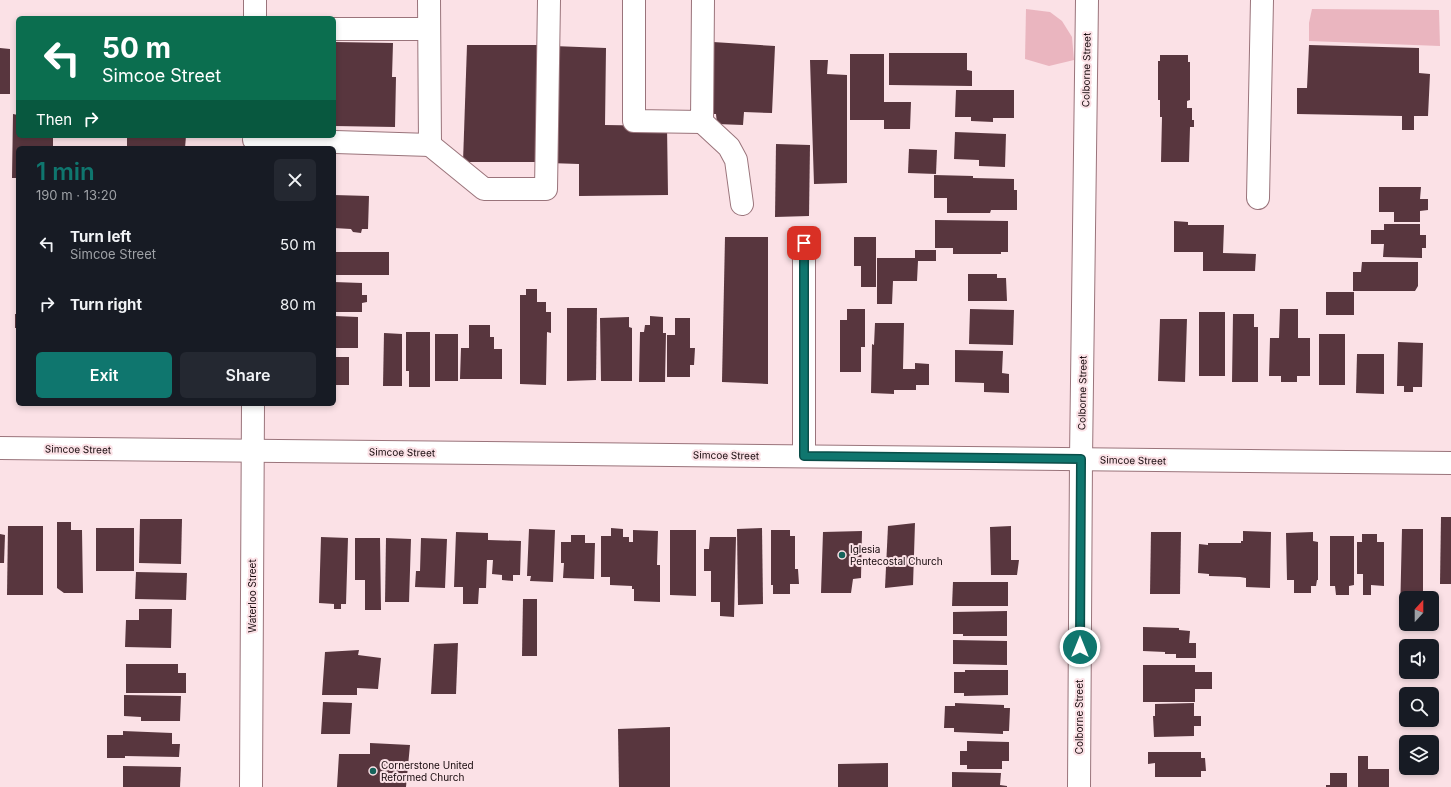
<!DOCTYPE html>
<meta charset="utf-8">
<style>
body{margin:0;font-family:Inter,sans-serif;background:#242831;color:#f1f3f6;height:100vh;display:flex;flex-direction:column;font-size:15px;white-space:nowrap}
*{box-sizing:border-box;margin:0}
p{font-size:13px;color:#9ea1a6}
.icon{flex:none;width:22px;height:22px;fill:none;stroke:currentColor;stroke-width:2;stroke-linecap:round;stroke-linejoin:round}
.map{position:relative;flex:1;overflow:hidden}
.side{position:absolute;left:16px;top:146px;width:320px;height:260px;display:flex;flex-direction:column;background:#171b24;border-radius:6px;box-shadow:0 2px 6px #0003}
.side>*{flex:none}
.guide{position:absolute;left:16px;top:16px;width:320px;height:122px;border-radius:6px;box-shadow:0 2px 6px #0003;background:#0b6e4f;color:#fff;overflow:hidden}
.needle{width:26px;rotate:21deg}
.buttons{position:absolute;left:1399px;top:591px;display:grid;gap:8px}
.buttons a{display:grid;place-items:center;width:40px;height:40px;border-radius:6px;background:#171b24;box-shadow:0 2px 6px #0003;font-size:20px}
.pin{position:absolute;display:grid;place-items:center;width:34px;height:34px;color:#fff;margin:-17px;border-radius:8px;box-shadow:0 2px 6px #0006}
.me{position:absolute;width:44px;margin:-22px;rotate:0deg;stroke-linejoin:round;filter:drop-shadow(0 0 3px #0008)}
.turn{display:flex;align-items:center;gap:14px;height:84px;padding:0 20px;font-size:18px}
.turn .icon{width:52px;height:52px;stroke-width:2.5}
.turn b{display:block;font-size:28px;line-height:34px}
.then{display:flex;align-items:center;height:38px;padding:0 20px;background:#0003;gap:8px;font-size:15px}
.round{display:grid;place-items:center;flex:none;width:42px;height:42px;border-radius:6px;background:#242831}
.summary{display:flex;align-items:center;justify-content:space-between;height:68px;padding:0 20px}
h1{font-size:24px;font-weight:600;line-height:30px;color:#0f766e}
.cta{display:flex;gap:8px;margin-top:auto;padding:8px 20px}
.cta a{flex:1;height:46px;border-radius:6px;background:#0f766e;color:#fff;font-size:16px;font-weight:600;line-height:46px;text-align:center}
.cta a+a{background:#242831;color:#f1f3f6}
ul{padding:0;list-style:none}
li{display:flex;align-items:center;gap:12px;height:60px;padding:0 20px}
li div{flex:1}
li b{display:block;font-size:15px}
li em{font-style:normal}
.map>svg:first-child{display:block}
.green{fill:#eab5bf}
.building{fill:#58363e}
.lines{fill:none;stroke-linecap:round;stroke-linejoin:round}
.minor-casing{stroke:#9a747b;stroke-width:24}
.minor{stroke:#fff;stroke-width:22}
.route-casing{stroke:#0a4d48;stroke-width:10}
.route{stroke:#0f766e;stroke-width:7}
.poi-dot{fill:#16635b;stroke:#fbe1e6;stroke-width:1.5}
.labels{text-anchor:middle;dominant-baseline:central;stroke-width:4;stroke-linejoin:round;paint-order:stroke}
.street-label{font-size:10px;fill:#14070a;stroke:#fbe1e6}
.poi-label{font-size:10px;fill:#14070a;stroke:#fbe1e6;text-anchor:start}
</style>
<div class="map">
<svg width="1451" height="787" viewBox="0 0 1451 787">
<rect width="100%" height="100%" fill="#fbe1e6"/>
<!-- green -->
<g class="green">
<polygon points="1026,9 1050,12 1062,21 1072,37 1074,60 1049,66 1025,59"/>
<polygon points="1312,9 1439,10 1440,46 1309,41 1309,23"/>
</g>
<!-- building -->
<g class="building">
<polygon points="334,42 393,43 392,77 396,77 395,127 334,126"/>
<polygon points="713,42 775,46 772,113 744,112 743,125 717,124 716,114 711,114"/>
<polygon points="467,45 544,45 542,162 463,162"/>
<polygon points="1309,45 1419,48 1419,73 1430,74 1428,116 1414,116 1414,130 1402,130 1402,116 1297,114 1297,88 1307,88"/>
<polygon points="553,46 606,48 605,125 667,126 668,195 579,196 579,164 549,163"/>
<polygon points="0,48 10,49 10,94 0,94"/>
<polygon points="889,53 967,53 967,70 972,71 972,86 889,85"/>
<polygon points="850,54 884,54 884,102 911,102 910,129 884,129 884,120 850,120"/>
<polygon points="1160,55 1188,55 1188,62 1190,62 1190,100 1187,101 1187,108 1192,108 1192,120 1194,120 1194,127 1190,127 1189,162 1161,162 1162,117 1160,117 1160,100 1158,100 1158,61 1160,61"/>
<polygon points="810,60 828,60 827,74 847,75 847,183 814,184"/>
<polygon points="956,90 1014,90 1014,118 993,118 993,122 971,121 971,117 955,117"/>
<polygon points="13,114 18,115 18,136 53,136 53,148 18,148 18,178 12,178"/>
<polygon points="955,132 1006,134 1005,167 979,166 979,160 954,159"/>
<polygon points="127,136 186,136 185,148 127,148"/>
<polygon points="776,144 810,145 809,216 775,217"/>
<polygon points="909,149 937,150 936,174 908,173"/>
<polygon points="934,175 973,176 973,178 1014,179 1014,190 1017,190 1017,210 991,210 990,213 947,213 947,198 934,198"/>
<polygon points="1379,187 1421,187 1420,199 1428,199 1428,210 1420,211 1420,222 1394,222 1394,212 1379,212"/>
<polygon points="334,195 369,196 368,229 362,229 361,233 353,232 351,229 334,228"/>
<polygon points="935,220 1008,221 1008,252 1001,252 1001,254 953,254 953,248 935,248"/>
<polygon points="1174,221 1188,222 1188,225 1224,225 1223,253 1256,254 1255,271 1203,271 1203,252 1174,252"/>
<polygon points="1384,224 1420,224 1420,235 1426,235 1426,248 1422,248 1422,258 1383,257 1384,244 1371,244 1371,230 1384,230"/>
<polygon points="725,237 768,237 768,384 722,382"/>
<polygon points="854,237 876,237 876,287 861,287 861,266 854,266"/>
<polygon points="915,250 936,250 936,261 918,261 917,281 893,281 892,304 877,304 877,258 915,258"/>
<rect x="334" y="252" width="55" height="23"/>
<polygon points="1362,262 1418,262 1418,286 1415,291 1353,291 1353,272 1361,272"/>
<polygon points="968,274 997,274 997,278 1006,278 1007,301 968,301"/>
<polygon points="334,282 362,283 362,295 367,295 367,302 362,303 362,312 334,312"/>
<polygon points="526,289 537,289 537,302 546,302 546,312 551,312 551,333 547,332 546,385 520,384 520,295 526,295"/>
<rect x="1326" y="292" width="28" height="23"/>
<polygon points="567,308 597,308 596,380 567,381"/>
<polygon points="847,309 865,309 865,347 861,347 861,372 840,372 840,320 847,320"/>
<polygon points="970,309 1014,310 1013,345 969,344"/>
<polygon points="1280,309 1298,309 1298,338 1310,338 1310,376 1297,376 1297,382 1281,382 1281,376 1269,376 1270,338 1279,338"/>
<rect x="1199" y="312" width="26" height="64"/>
<rect x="15" y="314" width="3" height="14"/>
<polygon points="1233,314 1254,314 1254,327 1258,327 1258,382 1232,382"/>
<polygon points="334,316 358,317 358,348 334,348"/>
<polygon points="650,316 663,317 663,333 666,333 665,382 639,382 640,332 644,332 645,325 650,325"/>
<polygon points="629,317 629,327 632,328 632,381 601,381 600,318"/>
<polygon points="675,318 690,318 690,348 695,348 694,365 690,365 690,377 667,377 667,335 675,335"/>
<polygon points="1160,319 1187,319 1185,382 1158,381"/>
<polygon points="875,323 904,323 903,369 915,369 915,363 929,364 929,385 916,385 916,390 894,390 894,394 871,393 872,344 874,345"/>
<polygon points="469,325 490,325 490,337 494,337 494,349 502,349 502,379 460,379 461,348 469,348"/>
<polygon points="406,332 430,332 430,387 409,387 409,371 406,371"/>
<polygon points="384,333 402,334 402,386 383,386"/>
<rect x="435" y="334" width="23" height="47"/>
<rect x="1319" y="334" width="26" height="51"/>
<polygon points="1398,342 1423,343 1422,387 1413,387 1413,392 1404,392 1404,386 1397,386"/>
<polygon points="955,350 1003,351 1002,373 1009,374 1009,393 984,392 984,383 955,382"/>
<polygon points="1357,354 1384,354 1384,394 1356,393"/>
<rect x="334" y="357" width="15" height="28"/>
<polygon points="1441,517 1451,517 1451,584 1440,584"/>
<polygon points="140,519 182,519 181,564 139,563"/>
<polygon points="57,522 71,522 71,530 82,530 83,593 64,593 57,588"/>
<polygon points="915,523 913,585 885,588 888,526"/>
<polygon points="8,526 43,526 43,595 7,595"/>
<polygon points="1011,526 1011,560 1019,560 1017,575 991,575 990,527"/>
<rect x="96" y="528" width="38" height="43"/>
<polygon points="611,528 623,529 623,537 629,537 629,542 633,542 633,530 658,531 657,565 660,565 660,602 634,601 634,589 632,589 632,586 610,585 610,577 601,577 601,536 611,536"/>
<polygon points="762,528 763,604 738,605 737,529"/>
<polygon points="529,529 555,530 553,582 530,581 531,576 527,576"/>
<polygon points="1402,529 1423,529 1423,598 1406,598 1406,616 1400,616"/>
<polygon points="670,530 696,530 696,596 670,595"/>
<polygon points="771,530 790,530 790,536 795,536 795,569 798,569 799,584 790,584 790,594 773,594 773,585 771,585"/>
<polygon points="862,531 861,578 853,579 851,593 821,593 823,532"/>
<polygon points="1243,531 1271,532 1270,588 1246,587 1246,578 1240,577 1209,576 1209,574 1198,573 1199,544 1208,545 1208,543 1241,543 1241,541 1243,541"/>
<polygon points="456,532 488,533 488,540 521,541 520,575 513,575 513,581 502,580 502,575 492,574 493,560 487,560 486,588 479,588 478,604 463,604 463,587 454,587"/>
<polygon points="1151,532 1181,532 1180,594 1150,594"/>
<polygon points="1313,532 1313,541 1318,542 1318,580 1317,580 1316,586 1311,586 1311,593 1294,593 1294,580 1287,580 1286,533"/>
<polygon points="0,534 5,535 4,563 0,563"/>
<polygon points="1362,534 1377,534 1377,542 1384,542 1384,586 1371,585 1371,595 1363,595 1363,574 1357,574 1357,542 1362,542"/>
<polygon points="571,535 585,535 585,543 595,543 594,579 563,578 564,563 561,563 561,542 571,542"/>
<polygon points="1330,536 1354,536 1354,585 1349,586 1349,595 1336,595 1335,586 1330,586"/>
<polygon points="321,537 348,538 346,604 341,604 341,609 334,609 334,604 319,603"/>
<polygon points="710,537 736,537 734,617 720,616 720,602 711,602 711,571 704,571 704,549 709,549"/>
<polygon points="355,538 380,538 381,610 365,610 365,580 355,580"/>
<polygon points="386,538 411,539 409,602 385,602"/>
<polygon points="421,538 447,539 445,588 415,587 416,571 420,571"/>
<polygon points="136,572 187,573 186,600 135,599"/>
<polygon points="953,582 1008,582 1008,606 952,606"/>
<polygon points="523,599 537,599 537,656 522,656"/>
<polygon points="139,609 172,609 171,648 125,647 126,620 139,620"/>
<polygon points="1007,611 1007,636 963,636 963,634 953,634 953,612"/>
<polygon points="1143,627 1179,628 1179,630 1190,631 1189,643 1196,643 1196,658 1176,658 1176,654 1165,654 1165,652 1143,651"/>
<polygon points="953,640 1007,641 1007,665 953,664"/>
<polygon points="458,643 456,694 431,694 434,644"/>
<polygon points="359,650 358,655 381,658 378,689 357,688 357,695 322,695 325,652"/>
<polygon points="126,664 178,664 178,673 186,673 186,693 126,693"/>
<polygon points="1143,665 1195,665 1195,672 1212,672 1212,689 1195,689 1195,702 1143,702"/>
<polygon points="965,670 1008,670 1008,695 964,696 964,693 954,693 954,672 965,672"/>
<polygon points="124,695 181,696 180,721 141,721 141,717 124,716"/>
<polygon points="323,702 352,703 350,734 321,734"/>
<polygon points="955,703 1004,705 1004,708 1010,708 1009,731 1003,731 1003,734 954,732 954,728 944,728 945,706 955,706"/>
<polygon points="1194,703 1194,716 1201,716 1201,726 1194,726 1194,736 1154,737 1153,716 1155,716 1155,704"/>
<polygon points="670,727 670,787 619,787 618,729"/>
<polygon points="123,731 172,733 172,744 180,744 179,757 125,756 125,758 107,758 107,735 123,735"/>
<polygon points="967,741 1009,742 1009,761 1002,761 1002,769 967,769 967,765 960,765 960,751 967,751"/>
<polygon points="370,743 410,745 406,787 337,787 339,754 370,754"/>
<polygon points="1148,752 1201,752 1201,758 1205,758 1206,771 1201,771 1201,777 1155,777 1155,763 1148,764"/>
<polygon points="1358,756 1368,756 1368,769 1389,769 1389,787 1358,787"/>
<polygon points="888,763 888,787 838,787 838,764"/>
<polygon points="123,766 181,767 180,787 123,787"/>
<polygon points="952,772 1001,773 1000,785 1007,786 1007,787 952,787"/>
<polygon points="1330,773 1347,773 1347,787 1326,787 1326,785 1330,785"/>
</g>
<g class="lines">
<!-- minor casing -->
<g class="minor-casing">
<g id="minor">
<polyline points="634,0 634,121 702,122 703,0"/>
<polyline points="255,18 255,0"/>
<polyline points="334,29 429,29"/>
<polyline points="702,122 729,147 736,160 742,204"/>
<polyline points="254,140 304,141 304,136"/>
<polyline points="304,141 430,145 429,0"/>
<polyline points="430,145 484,189 546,189 549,0"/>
<polyline points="1258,198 1262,0"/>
<polyline points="804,243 804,456"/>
<polyline points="0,448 1451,463"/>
<polyline points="251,787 253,404"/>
<polyline points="1079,787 1081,459 1087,0"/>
</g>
</g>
<!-- minor -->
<use href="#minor" class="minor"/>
</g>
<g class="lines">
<!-- route casing -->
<g class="route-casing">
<polyline id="route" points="804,243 804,456 1081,459 1080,647"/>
</g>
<!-- route -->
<use href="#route" class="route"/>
</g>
<!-- markers -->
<g class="poi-dot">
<circle cx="842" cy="555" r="4"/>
<circle cx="373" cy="771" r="4"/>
</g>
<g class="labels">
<!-- street labels -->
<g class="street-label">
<text transform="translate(1086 70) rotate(-89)">Colborne Street</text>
<text transform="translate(1082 393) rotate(-89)">Colborne Street</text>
<text transform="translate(78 449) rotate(1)">Simcoe Street</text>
<text transform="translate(402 452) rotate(1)">Simcoe Street</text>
<text transform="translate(726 455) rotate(1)">Simcoe Street</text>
<text transform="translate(1133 460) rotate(1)">Simcoe Street</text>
<text transform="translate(252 596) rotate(-90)">Waterloo Street</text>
<text transform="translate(1079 717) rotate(-90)">Colborne Street</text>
</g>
<!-- poi labels -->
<g class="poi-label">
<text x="850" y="549">Iglesia<tspan x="850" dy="12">Pentecostal Church</tspan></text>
<text x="381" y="765">Cornerstone United<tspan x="381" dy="12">Reformed Church</tspan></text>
</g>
</g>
</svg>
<div class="buttons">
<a><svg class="needle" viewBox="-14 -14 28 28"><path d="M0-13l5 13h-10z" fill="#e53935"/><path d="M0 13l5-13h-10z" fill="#9ea1a6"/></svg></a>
<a><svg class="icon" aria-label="sound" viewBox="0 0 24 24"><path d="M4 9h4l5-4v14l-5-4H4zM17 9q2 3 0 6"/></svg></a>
<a><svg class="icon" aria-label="search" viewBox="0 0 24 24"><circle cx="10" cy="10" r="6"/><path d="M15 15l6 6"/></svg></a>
<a><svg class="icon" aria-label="layers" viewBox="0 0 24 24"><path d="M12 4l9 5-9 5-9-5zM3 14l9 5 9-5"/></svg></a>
</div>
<div class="pin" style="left:804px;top:243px;background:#d93025"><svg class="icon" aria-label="arrive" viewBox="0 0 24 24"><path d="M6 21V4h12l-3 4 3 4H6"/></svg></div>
<svg class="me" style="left:1080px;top:647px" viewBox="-20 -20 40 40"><circle r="17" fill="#0f766e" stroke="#fff" stroke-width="3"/><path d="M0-11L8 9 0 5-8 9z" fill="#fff"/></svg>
<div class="guide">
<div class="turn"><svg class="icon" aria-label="left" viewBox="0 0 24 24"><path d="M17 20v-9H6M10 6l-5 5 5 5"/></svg><div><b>50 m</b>Simcoe Street</div></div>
<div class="then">Then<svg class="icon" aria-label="right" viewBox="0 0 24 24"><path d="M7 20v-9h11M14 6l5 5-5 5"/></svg></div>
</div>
<section class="side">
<div class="summary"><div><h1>1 min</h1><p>190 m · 13:20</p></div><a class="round"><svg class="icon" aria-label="close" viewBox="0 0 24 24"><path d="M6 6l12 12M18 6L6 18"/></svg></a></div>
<ul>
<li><svg class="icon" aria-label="left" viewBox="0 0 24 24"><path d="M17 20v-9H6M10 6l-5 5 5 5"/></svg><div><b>Turn left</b><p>Simcoe Street</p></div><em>50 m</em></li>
<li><svg class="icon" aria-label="right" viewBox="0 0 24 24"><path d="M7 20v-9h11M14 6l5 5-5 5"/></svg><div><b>Turn right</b></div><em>80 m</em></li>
</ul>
<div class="cta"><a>Exit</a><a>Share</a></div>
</section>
</div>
